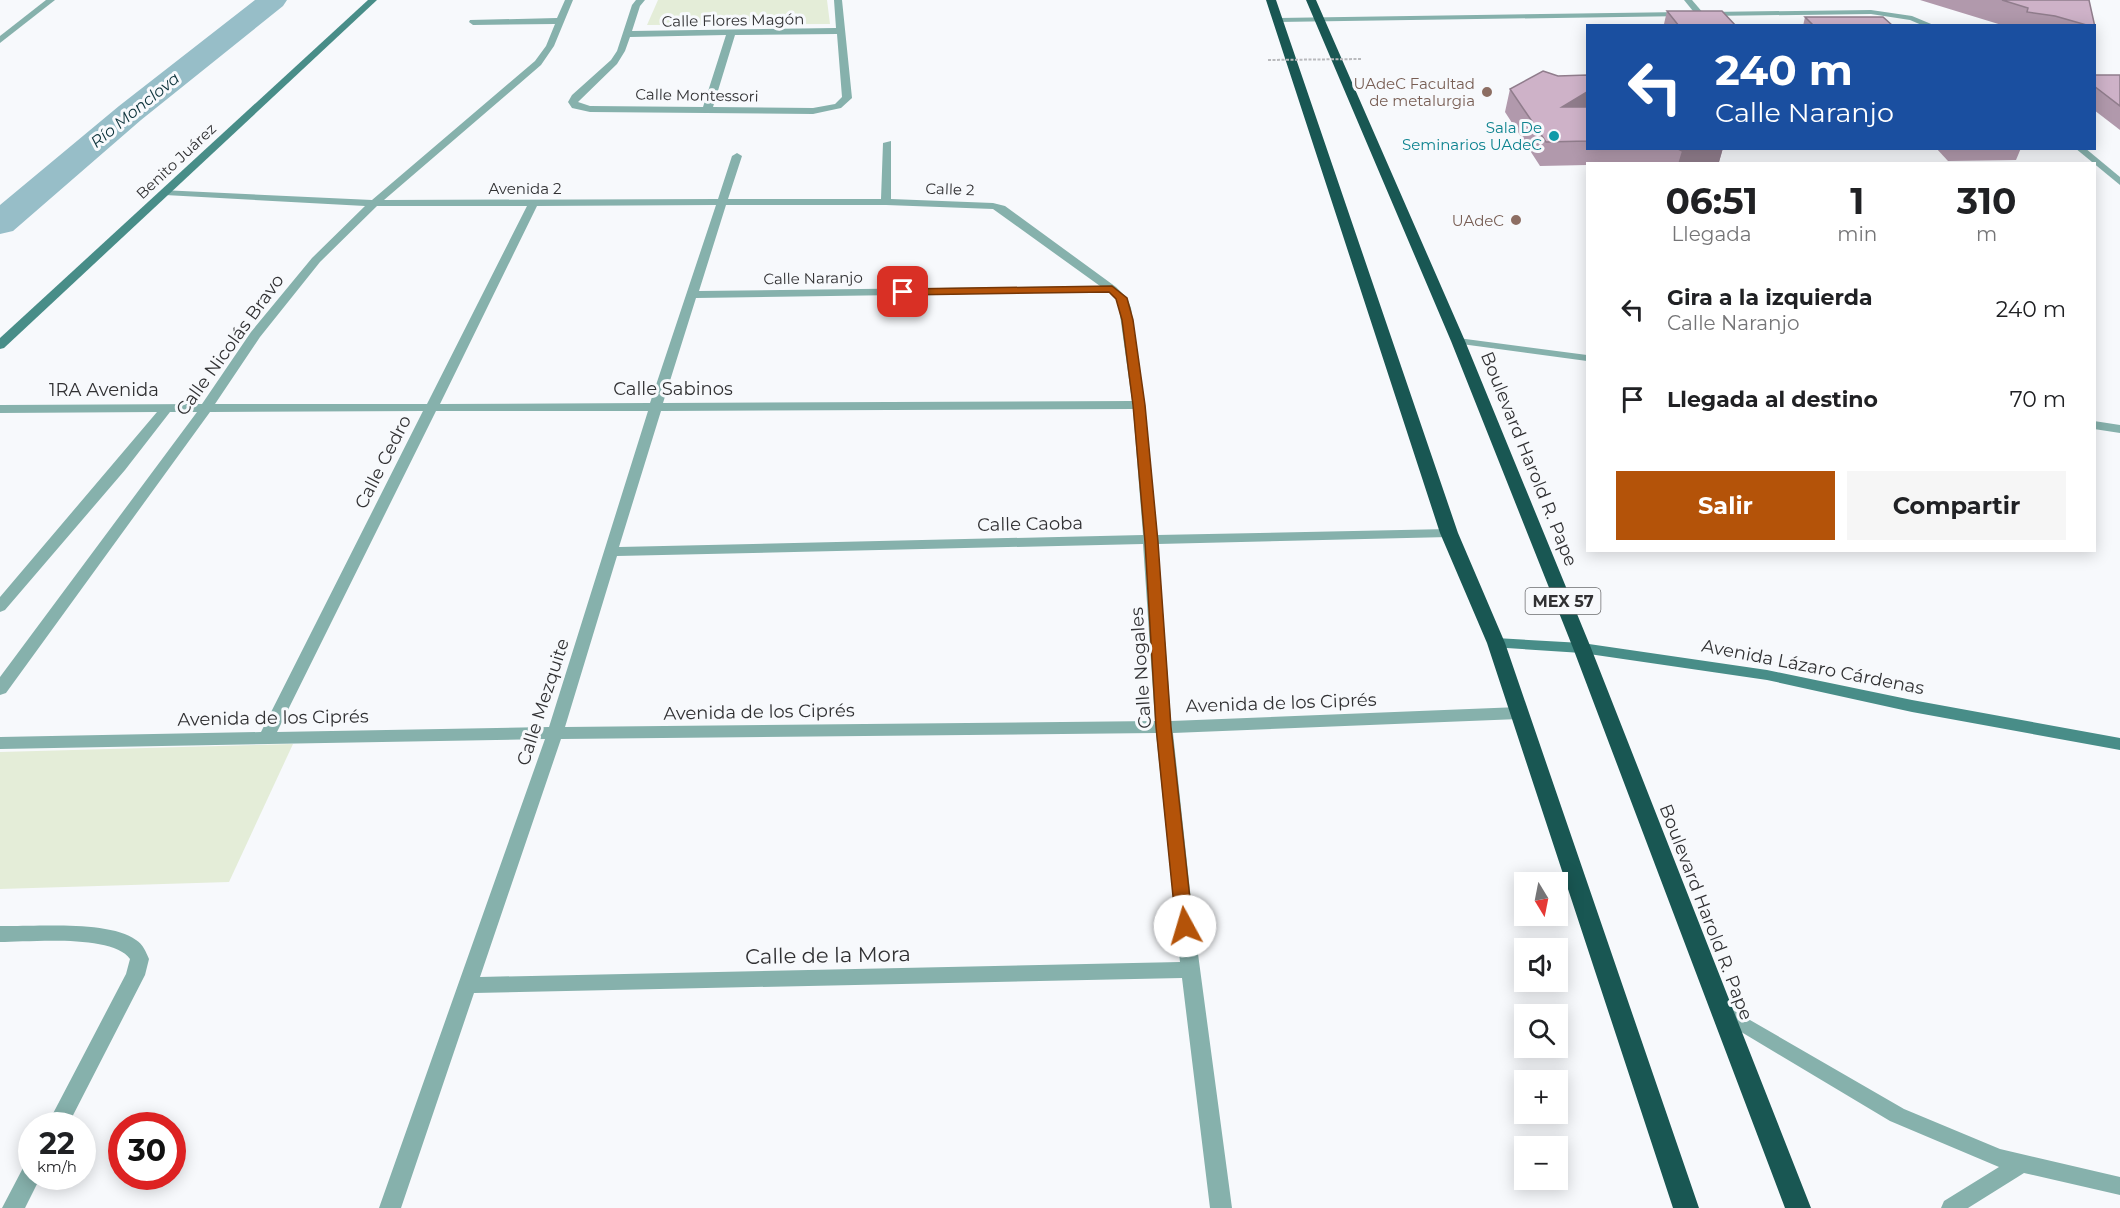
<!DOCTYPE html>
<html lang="es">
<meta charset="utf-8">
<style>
body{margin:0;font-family:Montserrat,sans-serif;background:#f6f6f6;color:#202124;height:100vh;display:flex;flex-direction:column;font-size:22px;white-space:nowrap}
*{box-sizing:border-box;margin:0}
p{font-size:20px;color:#757577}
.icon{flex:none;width:33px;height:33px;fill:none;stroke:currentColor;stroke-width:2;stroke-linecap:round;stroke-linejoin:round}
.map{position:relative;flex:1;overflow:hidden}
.panel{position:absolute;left:1586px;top:162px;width:510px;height:390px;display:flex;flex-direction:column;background:#fff;border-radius:0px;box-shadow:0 3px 15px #0003}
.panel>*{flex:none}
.banner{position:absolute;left:1586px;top:24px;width:510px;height:126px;border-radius:0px;box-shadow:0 3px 15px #0003;background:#1a4fa0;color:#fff;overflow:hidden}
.needle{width:39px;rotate:170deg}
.tools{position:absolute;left:1514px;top:872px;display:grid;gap:12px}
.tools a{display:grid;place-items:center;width:54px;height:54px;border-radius:0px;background:#fff;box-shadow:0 3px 15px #0003;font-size:30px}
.speed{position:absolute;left:18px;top:1112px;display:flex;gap:12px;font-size:30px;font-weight:700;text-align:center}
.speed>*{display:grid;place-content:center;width:78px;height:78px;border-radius:50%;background:#fff;box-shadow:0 3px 15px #0003;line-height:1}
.speed small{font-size:15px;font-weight:400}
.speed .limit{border:9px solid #d22;background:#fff;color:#111}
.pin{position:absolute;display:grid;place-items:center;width:51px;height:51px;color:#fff;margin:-26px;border-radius:12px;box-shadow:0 3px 9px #0006}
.me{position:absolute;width:66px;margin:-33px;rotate:354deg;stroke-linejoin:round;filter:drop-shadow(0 0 4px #0008)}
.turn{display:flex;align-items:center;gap:21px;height:126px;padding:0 30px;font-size:27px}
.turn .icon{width:78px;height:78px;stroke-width:2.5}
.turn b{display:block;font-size:42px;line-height:51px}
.eta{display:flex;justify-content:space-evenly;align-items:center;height:102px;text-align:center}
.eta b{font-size:36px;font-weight:700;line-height:42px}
.action{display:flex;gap:12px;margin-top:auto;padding:12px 30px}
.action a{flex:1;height:69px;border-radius:0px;background:#b45309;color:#fff;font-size:24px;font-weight:700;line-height:69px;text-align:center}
.action a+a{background:#f6f6f6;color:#202124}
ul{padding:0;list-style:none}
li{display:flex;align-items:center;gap:18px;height:90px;padding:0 30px}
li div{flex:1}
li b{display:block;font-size:22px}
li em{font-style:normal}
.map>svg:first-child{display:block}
.green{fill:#e4edd8}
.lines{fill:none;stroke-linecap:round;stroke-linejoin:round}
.river{fill:#97bec8;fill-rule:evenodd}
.lane{fill:#86b1ac;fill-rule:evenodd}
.street{fill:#86b1ac;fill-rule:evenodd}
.secondary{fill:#488d88;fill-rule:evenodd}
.highway{fill:#195753;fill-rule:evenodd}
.path-bridge{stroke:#b9babd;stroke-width:2;stroke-dasharray:3 1.5;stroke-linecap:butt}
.wall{fill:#b199ac}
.shaded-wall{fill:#907d8c}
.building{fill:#ceb2c8;stroke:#907d8c;stroke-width:1.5}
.route{fill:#b45309;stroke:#753606;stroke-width:1.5}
.education-dot{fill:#8d6e63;stroke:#f7f9fc;stroke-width:2}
.culture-dot{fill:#0f9aa8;stroke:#f7f9fc;stroke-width:2}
.labels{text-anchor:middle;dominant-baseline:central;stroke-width:6;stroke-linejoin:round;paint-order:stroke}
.far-street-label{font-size:15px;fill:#313133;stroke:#f7f9fc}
.far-education-label{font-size:15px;fill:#785e54;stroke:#f7f9fc;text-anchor:end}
.far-culture-label{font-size:15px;fill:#0d838f;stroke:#f7f9fc;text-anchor:end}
.far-water-label{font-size:16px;font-style:italic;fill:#0a3139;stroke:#f7f9fc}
.shield{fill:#f7f9fc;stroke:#6c6d6f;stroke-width:1.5}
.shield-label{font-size:16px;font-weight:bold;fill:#313133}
.street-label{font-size:18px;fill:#313133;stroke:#f7f9fc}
.near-street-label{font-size:21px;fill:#313133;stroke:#f7f9fc}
</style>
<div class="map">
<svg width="2120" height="1208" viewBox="0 0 2120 1208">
<rect width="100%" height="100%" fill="#f7f9fc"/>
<!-- green -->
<g class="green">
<polygon points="658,0 827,0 830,24 647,25"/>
<polygon points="293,744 229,882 0,889 0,752"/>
</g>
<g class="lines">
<!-- river -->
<polygon class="river" points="255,0 287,0 283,6 141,120 13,231 0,234 0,205 119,106"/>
<!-- lane -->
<g class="lane">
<polygon points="1684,0 1692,0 1704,14 1703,16 1697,16"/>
<polygon points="1871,10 1912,16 1936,26 1924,26 1910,20 1871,14 1708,16 1704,14 1708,12"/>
<polygon points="1683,12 1687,14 1686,16 1278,22 1274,20 1278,18"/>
<polygon points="2075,148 2085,148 2120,177 2120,185"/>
<polygon points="1458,338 1587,355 1587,361 1454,343 1454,339"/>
<polygon points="2094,421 2120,425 2120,433 2094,429"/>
<polygon points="1724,1005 1904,1109 2000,1149 2120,1177 2120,1195 2024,1173 1968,1208 1941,1208 1944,1201 1999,1167 1890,1121 1718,1018 1715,1013 1718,1008"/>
</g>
<!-- street -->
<g class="street">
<polygon points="46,0 55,0 0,43 0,36"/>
<path d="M565,0h8l-19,46 -13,19 -157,135 334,-1 14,-43 5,-3 5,3 -14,43h153l2,-56 8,-2v58l102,4 12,3 111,81 11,11 4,10 14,97 12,130 292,-6 7,4 -7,4 -291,7 13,177 348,-14 6,2 2,4 -2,4 -6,2 -346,14 19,176 40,299h-22l-28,-230 -708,15 -73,215h-22l166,-469 -545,10v-12l261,-5 162,-321 -213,1 -204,281 -6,2v-18l197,-265h-27l-45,58 -120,140 -5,2v-15l157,-185 -157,1v-8l202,-1 49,-72 61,-74 53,-52 -200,-11 -4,-1v-4l211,10 163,-139 11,-15 9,-22 -82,1 -4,-3 1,-2 87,-2zM716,205l-66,198 -210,1 97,-198zM726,205h160l107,4 107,77 -401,5zM377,206h150l-100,198h-212l45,-67 60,-75zM1109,292l7,7 3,9 13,93 -469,2 33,-105zM1133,409l10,126 -524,12 42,-136zM436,411h212l-99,316 -272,5zM1143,544l12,177 -590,6 52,-171zM1156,733l24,229 -700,15 81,-238z"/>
<path d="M636,0h9l-5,6 -8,25 204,-3 -2,-28h8l10,98 -11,10 -28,6 -223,-2 -18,-4 -4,-6 4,-7 39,-35 6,-9 15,-46zM837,34l5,63 -7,7 -22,4 -100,-1 22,-72zM726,35l-23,72 -113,-1 -12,-4 39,-38 8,-13 5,-14z"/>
<path d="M0,926c33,1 109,-6 136,14 7,4 10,12 13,19l-4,16 -77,150h-21l79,-151 4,-15c-17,-25 -100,-17 -130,-17z"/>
<polygon points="32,1163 32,1176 41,1176 25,1208 2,1208 24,1166"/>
</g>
<!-- secondary -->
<g class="secondary">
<polygon points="368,0 377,0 4,348 0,349 0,338"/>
<polygon points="1496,638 1582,643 1767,670 1912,700 2120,738 2120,750 1912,712 1767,680 1582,653 1491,647 1488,643 1491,639"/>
</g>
<!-- highway -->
<g class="highway">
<polygon points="1266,0 1276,0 1458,533 1505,643 1699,1208 1673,1208 1487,643 1440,533"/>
<polygon points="1306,0 1316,0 1465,341 1591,648 1811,1208 1785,1208 1573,648 1451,341"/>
</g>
<!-- path-bridge -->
<polyline class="path-bridge" points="1268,60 1361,59"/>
</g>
<!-- wall -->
<g class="wall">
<polygon points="1920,0 2089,0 2095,27 2094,30 2094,26 2005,26"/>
<polygon points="1667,11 1736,26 1665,26 1664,24"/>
<polygon points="1805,17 1893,26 1803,26"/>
<polygon points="1587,75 1587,148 1723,148 1719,162 1715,164 1587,164 1587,165 1540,166 1505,112 1510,89 1558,76"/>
<polygon points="2094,75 2120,75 2120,130 2094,110"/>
<polygon points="1936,148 2021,148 2016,160 1948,161"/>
</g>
<!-- shaded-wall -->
<g class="shaded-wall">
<polygon points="1587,92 1587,112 1562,107"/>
<polygon points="1691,148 1723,148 1719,162 1715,164 1678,164 1682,151"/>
</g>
<!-- building -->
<g class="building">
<polygon points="2002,0 2089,0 2095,27 2094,27 2094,26 2090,26 2055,16 2027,12 2028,8"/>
<polygon points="1667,11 1722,11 1736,26 1679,26"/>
<polygon points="1805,17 1883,17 1893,26 1814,26"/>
<polygon points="1543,71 1558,76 1587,75 1587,92 1562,107 1587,107 1587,141 1546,142 1510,89"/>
<polygon points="2094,75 2120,75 2120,106 2094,86"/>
<polygon points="1676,148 1691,148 1682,151"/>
</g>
<!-- route -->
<polygon class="route" points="1112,286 1127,298 1133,320 1145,405 1158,542 1171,727 1193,926 1191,930 1185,932 1179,930 1176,926 1156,727 1145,542 1133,405 1122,320 1116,299 1109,292 903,295 898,292 903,289"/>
<!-- markers -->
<g class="education-dot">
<circle cx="1487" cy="92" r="6"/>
<circle cx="1516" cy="220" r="6"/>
</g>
<circle class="culture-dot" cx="1554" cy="136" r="6"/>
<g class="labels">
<!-- far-street labels -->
<g class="far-street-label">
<text transform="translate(733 20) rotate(-1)">Calle Flores Magón</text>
<text transform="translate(697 95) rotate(1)">Calle Montessori</text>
<text transform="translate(176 161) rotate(-43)">Benito Juárez</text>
<text x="525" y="188">Avenida 2</text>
<text transform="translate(950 189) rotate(2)">Calle 2</text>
<text transform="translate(813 278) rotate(-1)">Calle Naranjo</text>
</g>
<!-- far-education labels -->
<g class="far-education-label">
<text x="1475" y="83">UAdeC Facultad<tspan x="1475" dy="17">de metalurgia</tspan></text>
<text x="1504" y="220">UAdeC</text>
</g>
<!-- far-culture labels -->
<g class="far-culture-label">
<text x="1542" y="127">Sala De<tspan x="1542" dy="17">Seminarios UAdeC</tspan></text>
</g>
<!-- far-water labels -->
<g class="far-water-label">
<text transform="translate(135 110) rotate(-39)">Río Monclova</text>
</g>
<!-- shield labels -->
<rect class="shield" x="1525.5" y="588" width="75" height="26" rx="4.5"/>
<g class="shield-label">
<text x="1563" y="601">MEX 57</text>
</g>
<!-- street labels -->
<g class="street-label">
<text transform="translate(230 345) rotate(-54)">Calle Nicolás Bravo</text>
<text x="673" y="389">Calle Sabinos</text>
<text x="104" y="390">1RA Avenida</text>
<text transform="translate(1529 459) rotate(68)">Boulevard Harold R. Pape</text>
<text transform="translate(383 462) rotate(-63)">Calle Cedro</text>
<text transform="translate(1030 524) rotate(-1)">Calle Caoba</text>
<text transform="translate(1813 667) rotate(11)">Avenida Lázaro Cárdenas</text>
<text transform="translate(1141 668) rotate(-94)">Calle Nogales</text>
<text transform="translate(543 702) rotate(-72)">Calle Mezquite</text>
<text transform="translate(1281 703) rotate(-2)">Avenida de los Ciprés</text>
<text transform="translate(759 712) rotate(-1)">Avenida de los Ciprés</text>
<text transform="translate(273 718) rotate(-1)">Avenida de los Ciprés</text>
<text transform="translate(1706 912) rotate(69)">Boulevard Harold R. Pape</text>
</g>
<!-- near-street labels -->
<g class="near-street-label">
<text transform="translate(828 955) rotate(-1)">Calle de la Mora</text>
</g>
</g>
</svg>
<div class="tools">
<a><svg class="needle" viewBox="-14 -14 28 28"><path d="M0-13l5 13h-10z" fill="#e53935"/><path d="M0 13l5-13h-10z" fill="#757577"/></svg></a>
<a><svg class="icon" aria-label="sound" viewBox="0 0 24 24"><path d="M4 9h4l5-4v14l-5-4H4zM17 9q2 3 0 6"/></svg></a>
<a><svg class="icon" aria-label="search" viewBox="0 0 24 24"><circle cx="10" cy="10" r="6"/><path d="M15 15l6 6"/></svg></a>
<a>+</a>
<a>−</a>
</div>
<div class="speed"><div>22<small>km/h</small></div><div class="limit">30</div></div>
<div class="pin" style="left:903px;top:292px;background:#d93025"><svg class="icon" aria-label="arrive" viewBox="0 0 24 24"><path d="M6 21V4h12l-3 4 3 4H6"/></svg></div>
<svg class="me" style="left:1185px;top:926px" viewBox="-20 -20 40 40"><circle r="19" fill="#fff"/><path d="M0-13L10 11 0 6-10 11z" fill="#b45309"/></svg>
<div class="banner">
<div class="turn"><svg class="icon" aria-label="left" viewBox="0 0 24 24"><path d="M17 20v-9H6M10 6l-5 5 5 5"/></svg><div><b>240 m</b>Calle Naranjo</div></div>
</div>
<section class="panel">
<div class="eta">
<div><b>06:51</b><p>Llegada</p></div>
<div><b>1</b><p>min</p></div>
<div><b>310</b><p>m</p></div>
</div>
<ul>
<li><svg class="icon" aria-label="left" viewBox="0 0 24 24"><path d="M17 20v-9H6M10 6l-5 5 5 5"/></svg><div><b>Gira a la izquierda</b><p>Calle Naranjo</p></div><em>240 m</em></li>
<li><svg class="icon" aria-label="arrive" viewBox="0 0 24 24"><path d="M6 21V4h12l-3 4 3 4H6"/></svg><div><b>Llegada al destino</b></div><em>70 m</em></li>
</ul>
<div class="action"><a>Salir</a><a>Compartir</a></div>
</section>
</div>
